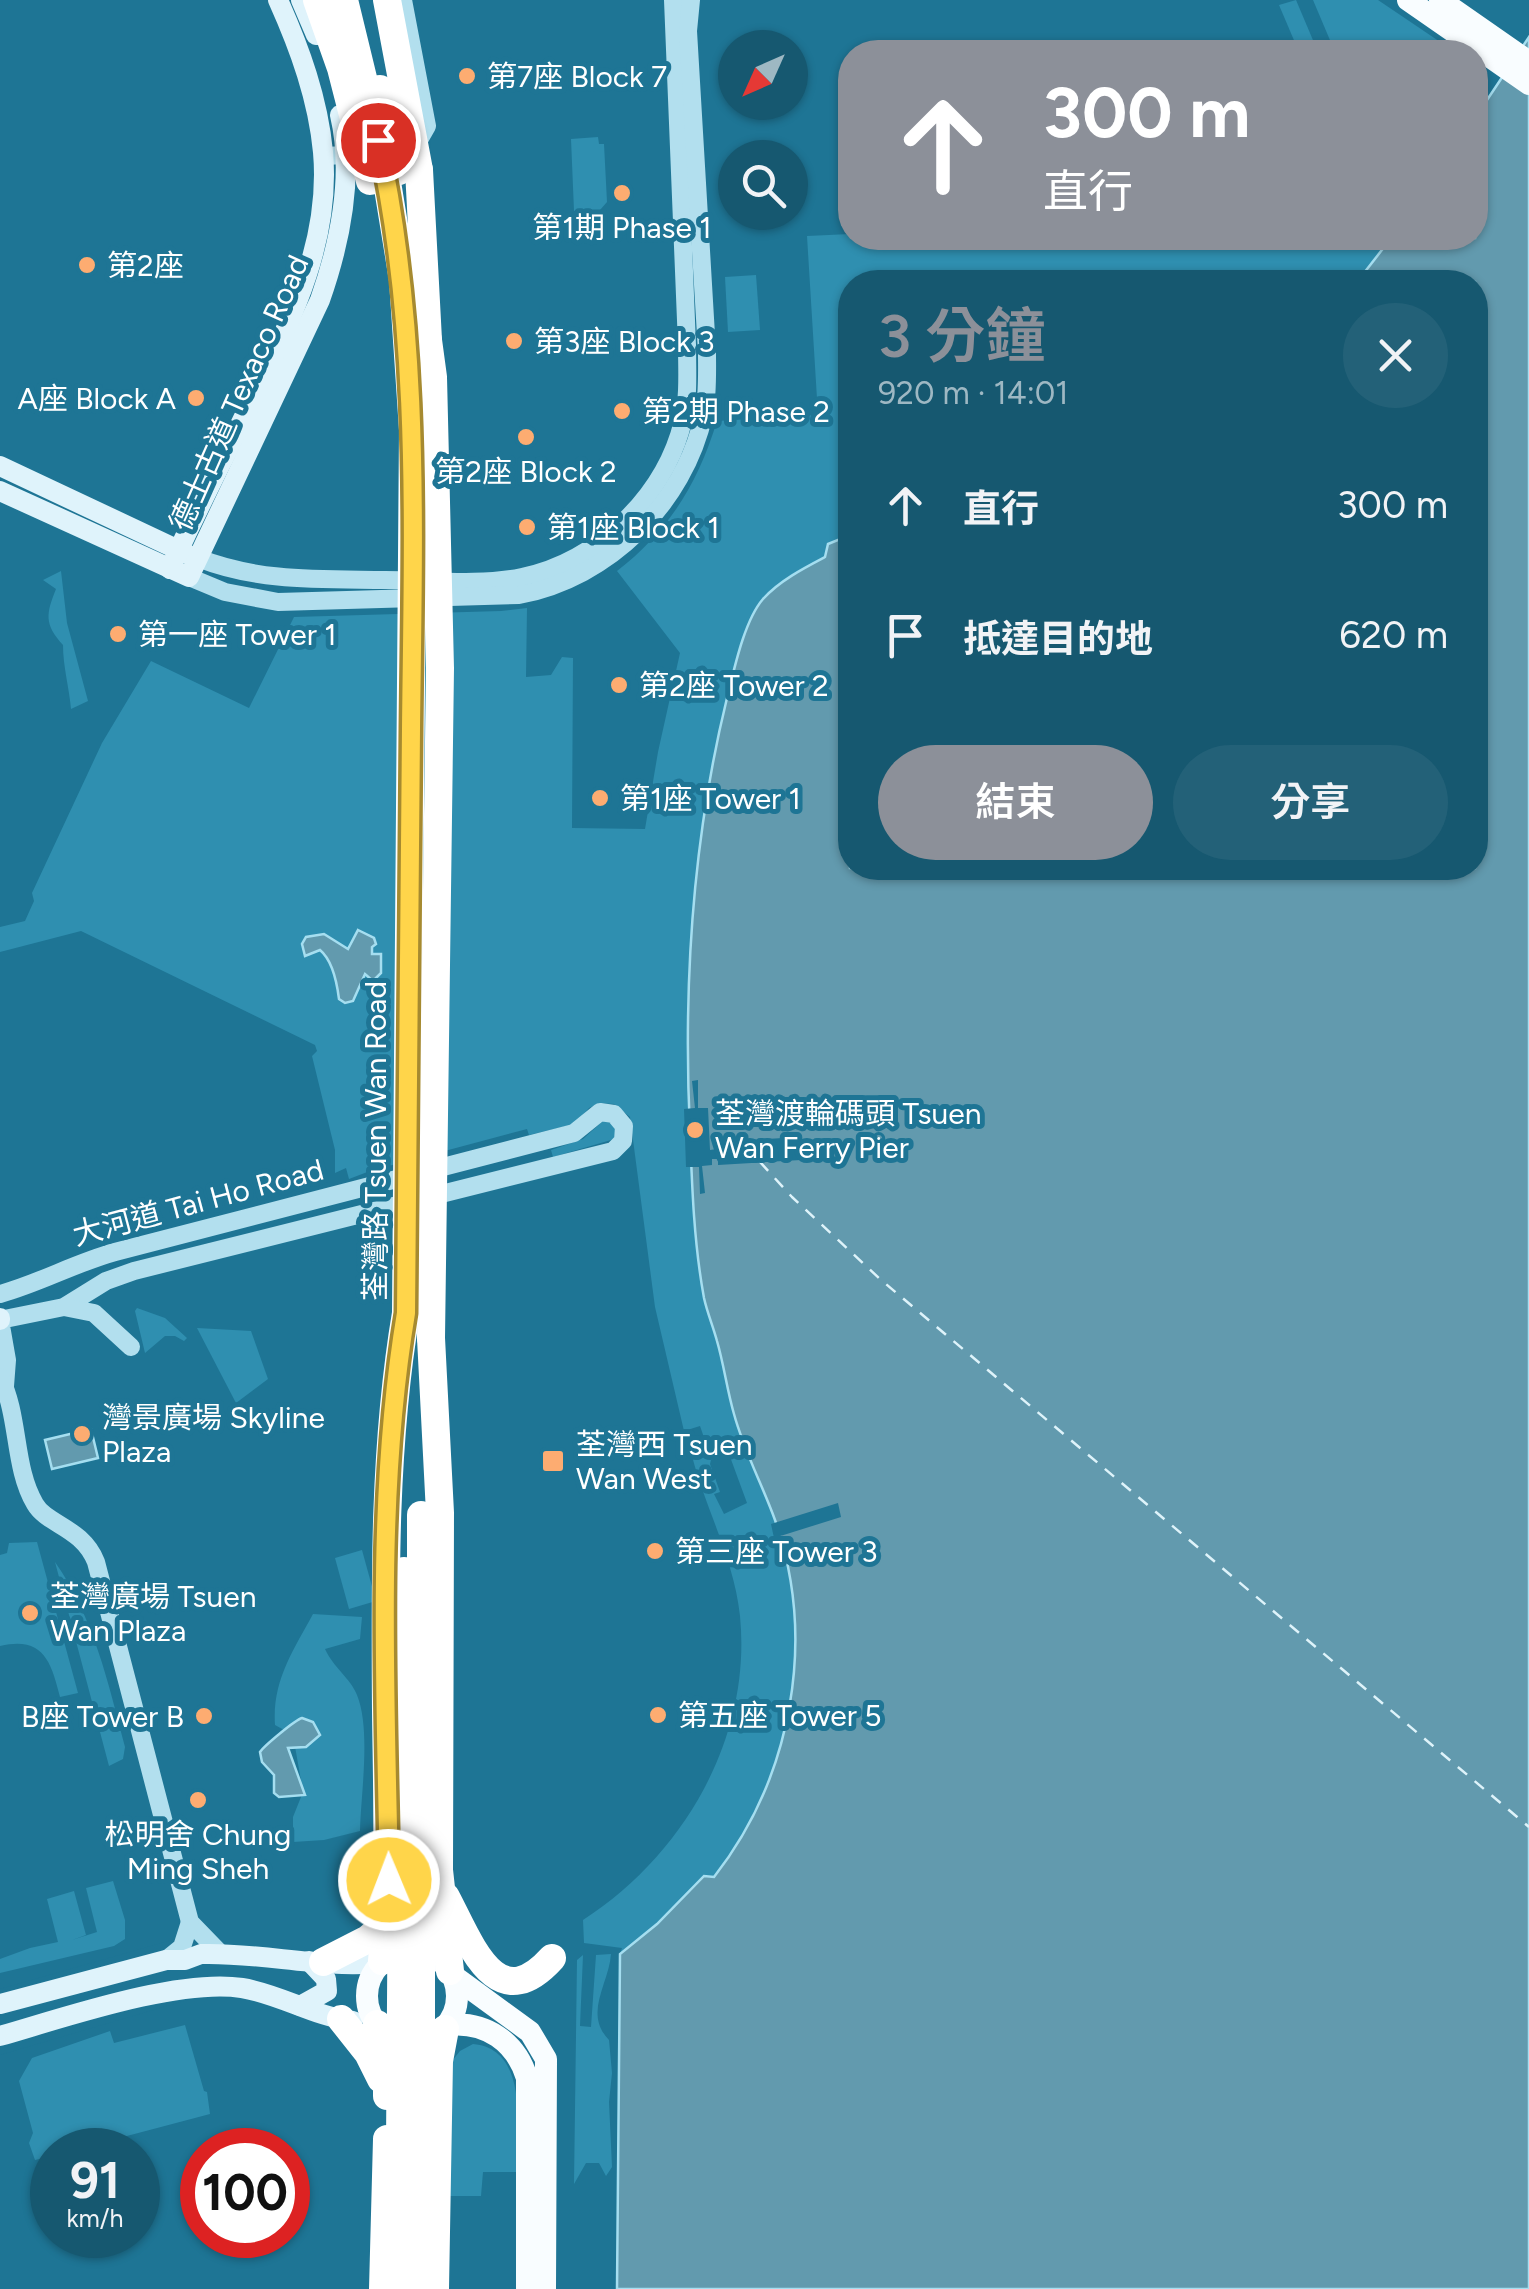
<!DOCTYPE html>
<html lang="zh-TW">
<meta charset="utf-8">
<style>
body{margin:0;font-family:Figtree,"Noto Sans TC",sans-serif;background:#236178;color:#f1f3f6;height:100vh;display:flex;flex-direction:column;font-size:38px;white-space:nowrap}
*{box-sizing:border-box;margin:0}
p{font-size:32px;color:#9eb8c3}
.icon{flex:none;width:55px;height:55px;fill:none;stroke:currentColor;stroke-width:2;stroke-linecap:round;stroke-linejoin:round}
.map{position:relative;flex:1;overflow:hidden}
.side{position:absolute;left:838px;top:270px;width:650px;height:610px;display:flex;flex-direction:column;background:#165870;border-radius:40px;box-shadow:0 2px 8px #0004}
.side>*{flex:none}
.banner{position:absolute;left:838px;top:40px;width:650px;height:210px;border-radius:40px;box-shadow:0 2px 8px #0004;background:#8c9099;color:#fff;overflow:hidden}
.needle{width:65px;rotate:225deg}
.fabs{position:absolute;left:718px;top:30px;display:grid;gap:20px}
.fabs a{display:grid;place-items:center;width:90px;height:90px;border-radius:50%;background:#165870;box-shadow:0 2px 8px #0004;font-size:50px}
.speed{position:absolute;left:30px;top:2128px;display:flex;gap:20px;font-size:50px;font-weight:700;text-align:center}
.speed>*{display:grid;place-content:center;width:130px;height:130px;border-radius:50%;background:#165870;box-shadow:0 2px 8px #0004;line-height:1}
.speed small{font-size:25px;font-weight:400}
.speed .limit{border:15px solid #d22;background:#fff;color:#111}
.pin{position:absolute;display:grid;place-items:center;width:85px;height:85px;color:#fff;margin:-42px;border:5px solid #fff;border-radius:50%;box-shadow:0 2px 10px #0007}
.me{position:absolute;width:110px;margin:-55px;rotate:359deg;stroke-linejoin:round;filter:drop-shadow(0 0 8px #0008)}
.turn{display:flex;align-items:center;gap:35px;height:210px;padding:0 40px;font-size:45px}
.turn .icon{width:130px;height:130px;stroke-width:2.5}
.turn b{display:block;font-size:70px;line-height:85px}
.round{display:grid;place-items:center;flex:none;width:105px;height:105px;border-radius:52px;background:#236178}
.overview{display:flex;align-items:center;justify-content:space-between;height:170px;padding:0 40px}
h1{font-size:60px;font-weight:600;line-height:75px;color:#8c9099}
.button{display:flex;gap:20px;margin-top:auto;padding:20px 40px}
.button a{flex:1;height:115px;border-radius:60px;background:#8c9099;color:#fff;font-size:40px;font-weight:600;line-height:115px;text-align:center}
.button a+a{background:#236178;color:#f1f3f6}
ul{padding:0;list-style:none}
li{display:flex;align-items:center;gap:30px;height:130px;padding:0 40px}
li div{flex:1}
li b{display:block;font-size:38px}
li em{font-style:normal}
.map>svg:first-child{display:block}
.green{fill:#2f8fb0;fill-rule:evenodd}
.water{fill:#629aae;stroke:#a5def0;stroke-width:2.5}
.pier{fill:#1e7595}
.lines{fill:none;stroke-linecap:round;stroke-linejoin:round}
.ferry{stroke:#def3fa;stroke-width:2.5;stroke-dasharray:12 10;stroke-linecap:butt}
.tertiary{stroke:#b2dfee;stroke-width:18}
.secondary{stroke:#dff3fb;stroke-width:20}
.primary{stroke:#f9fdff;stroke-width:22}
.motorway{stroke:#fff;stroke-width:28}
.motorway-bridge{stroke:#fff;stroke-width:28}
.route-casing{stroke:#a68a30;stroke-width:25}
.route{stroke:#ffd54a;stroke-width:18}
.poi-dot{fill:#fdac71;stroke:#1e7595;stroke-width:4}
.labels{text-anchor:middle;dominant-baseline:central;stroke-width:10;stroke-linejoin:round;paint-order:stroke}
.poi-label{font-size:30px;fill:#fff;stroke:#1e7595;text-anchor:start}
.street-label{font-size:30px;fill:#fff;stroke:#1e7595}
</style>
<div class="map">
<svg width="1529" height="2289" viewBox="0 0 1529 2289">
<rect width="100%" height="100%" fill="#1e7595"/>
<!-- green -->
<g class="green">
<polygon points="1296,0 1318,52 1299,52 1279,5"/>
<polygon points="1313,0 1378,0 1455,52 1335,52"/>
<polygon points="598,137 599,144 604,144 607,202 600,210 574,211 571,139"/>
<path d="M850,234v4h548l-13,8 -28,36h-507v253l-22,9 -3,13c-21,11 -46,24 -62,42 -19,22 -29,71 -36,99 -35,143 -44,288 -37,434 2,55 3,112 14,166 3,14 9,28 13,43 7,24 10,49 17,74 10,36 28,70 41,105 41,121 17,257 -61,357l-10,-1 -47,48 -37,30 2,-6 -38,-5 -1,-23c101,-65 169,-183 157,-304 -6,-57 -34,-106 -48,-160l16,-7 -8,-23 -16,5 -29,-124 -25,-190 -16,-13 -14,-1 -11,5 -14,16 -46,11 -2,-6 -157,42 -21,8 -3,-11 -11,5v-23l-23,-94 5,-5 -2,-6 -234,-114 -81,21v-25l25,-6 9,-20 -2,-8 70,-150 49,-82 98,47 45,-91 207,-6 26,-3 -1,69 25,-2 11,-18 11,1 -1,170 73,1 13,-77 22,-99 -63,-82c52,-40 81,-88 100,-150l101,-6 -11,-179zM729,1454l18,49 -23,11 -10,-20 6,-2 -10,-28 1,-4z"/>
<polygon points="756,275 760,330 728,332 725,277"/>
<path d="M61,571l6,52 21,78 -17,8c-2,-23 -8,-42 -8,-64 -19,-21 -17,-31 -7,-56l-13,-9z"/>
<polygon points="604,1120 616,1125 616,1137 611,1140 553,1157 551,1150 583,1139"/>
<polygon points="137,1308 165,1318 187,1338 184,1341 175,1336 165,1336 145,1353 135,1311"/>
<polygon points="197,1328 251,1331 268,1379 236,1403"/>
<path d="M37,1542l41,151 -18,4c-9,-36 -17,-61 -60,-51v-91l7,-2 2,-10z"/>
<polygon points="362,1550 376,1601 349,1609 335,1558"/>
<path d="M55,1562c39,56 53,120 70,185l-2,12 -14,7z"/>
<path d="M313,1614l49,3 -2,22 -35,10c8,18 26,30 32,46 14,35 4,97 3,136l-36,9 -31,2v-25l10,-25 -10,-57 -18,-10c-3,-44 18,-74 38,-111z"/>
<polygon points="113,1881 125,1920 125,1939 114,1946 0,1973 0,1959 30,1948 58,1942 47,1899 74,1891 86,1935 72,1940 97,1932 86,1888"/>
<path d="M611,1954c-2,30 -28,59 -2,86l3,33 -3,29 3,65 -6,9 -7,-13h-13l-12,21 3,-224 6,-5 -3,71 11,1 5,-72z"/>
<polygon points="185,2025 204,2091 207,2092 210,2114 74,2150 52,2150 52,2156 35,2160 29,2143 33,2133 19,2081 32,2058 110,2031 114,2043"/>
<path d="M473,2044c58,5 43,89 43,128h-33l-2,24h-38l9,-135 8,-10z"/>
</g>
<!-- water -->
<g class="water">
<path d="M1529,37v2252h-912l3,-335 37,-30 47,-48 10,1c78,-100 103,-237 61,-357 -13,-36 -31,-69 -41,-106 -7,-24 -10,-49 -17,-73 -4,-15 -10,-29 -13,-43 -10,-54 -12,-111 -14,-166 -7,-146 2,-291 37,-434 7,-28 17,-77 36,-99 16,-18 41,-31 62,-42l3,-13 22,-9v333h625v-586h-118l28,-36 11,-8h79v-120z"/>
<path d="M358,930l16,8 2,6 -4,3v7h9v19l-8,8 -8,-7 -12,27 -8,2 -6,-4c-2,-16 -7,-39 -19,-49l-15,6 -3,-12 4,-7 18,-3 24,15z"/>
<polygon points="91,1429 98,1458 52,1469 45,1440"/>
<path d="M302,1718l11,4 7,13 -14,12 -18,1 17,47 -26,2 -5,-4v-18l-12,-13 -2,-10c4,-6 35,-32 42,-34z"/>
</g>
<!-- pier -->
<g class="pier">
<polygon points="698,1080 698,1108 708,1108 710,1150 717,1149 717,1142 800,1137 801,1160 718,1165 718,1159 712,1159 712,1165 702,1166 705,1193 700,1194 699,1167 686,1167 684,1109 695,1108 692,1081"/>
<polygon points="838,1503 841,1517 774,1538 771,1524"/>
<polygon points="179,1938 194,1998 0,2055 0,1989"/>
</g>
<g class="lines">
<!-- ferry -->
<polyline class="ferry" points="760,1162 792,1197 880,1279 1529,1827"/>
<!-- tertiary -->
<g class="tertiary">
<polyline points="324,156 346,155 419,140 427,126 403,0"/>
<path d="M198,558c61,24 122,21 187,22 44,0 94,6 137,-3 76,-16 143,-81 161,-156 6,-24 4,-52 4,-76l-14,-345"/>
<path d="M189,577l36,15 53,10 241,-7c90,-17 165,-91 185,-181 4,-20 3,-42 3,-62l-19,-321 3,-31"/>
<path d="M0,1294c40,-11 75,-31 115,-42l459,-119 26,-21 14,2 10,12 -1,15 -10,10 -479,120 -28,10 -42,26 -64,13 7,40 -2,26"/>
<polyline points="64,1307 94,1313 131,1347"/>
<path d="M0,1377c20,39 13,90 35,127 12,21 47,23 61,58l94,360 31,32"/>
<polyline points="166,1960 182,1947 190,1922"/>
</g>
<!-- secondary -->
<g class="secondary">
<polyline points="301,0 316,35"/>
<polyline points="0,466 187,554"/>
<path d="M0,491l189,86 131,-277c20,-57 34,-125 20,-185"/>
<path d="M170,569c26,-58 56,-114 83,-171 38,-78 78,-156 70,-246 -5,-53 -23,-103 -45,-152"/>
<polyline points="0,1318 0,1320"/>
<path d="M0,2004l166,-44h19l16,-6c60,-2 120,15 179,9"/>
<polyline points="300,2006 327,1991 326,1979 309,1961"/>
<path d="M0,2036c63,-18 179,-58 242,-48 38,6 73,29 111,33"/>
</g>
<!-- primary -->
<g class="primary">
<polyline points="1408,0 1529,84"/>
<polyline points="1440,0 1529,62"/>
<circle cx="412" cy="1996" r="45"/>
<polyline points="452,1975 530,2032 546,2059 545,2289"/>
<path d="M448,2025c38,-4 68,17 79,53v211"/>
</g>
<!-- motorway -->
<g class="motorway">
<polyline points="419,170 428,340"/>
<polyline points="386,176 403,280 413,430"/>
<polyline points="431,1338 440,1513 439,1870 450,1971"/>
<path d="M446,1897c24,45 50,123 106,61"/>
<path d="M382,1961c8,-84 5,-167 4,-251 -1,-133 -2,-266 20,-397"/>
<polyline points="323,1962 368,1939 386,1923"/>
<polyline points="341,2019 368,2053 381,2079"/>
<polyline points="377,2024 387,2060 387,2096"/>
<polyline points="383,2289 387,2139"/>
<polyline points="435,2289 439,2061 445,2029"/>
</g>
<!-- motorway-bridge -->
<g class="motorway-bridge">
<polyline points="317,0 341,68 370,181"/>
<polyline points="344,0 371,111"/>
<polyline points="387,0 419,170"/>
<polyline points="380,89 399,171"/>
<polyline points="428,340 433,377 440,668 431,1338"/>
<polyline points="406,1313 413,430"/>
<polyline points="399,2289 404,1571"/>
<polyline points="421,2289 421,1515"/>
</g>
</g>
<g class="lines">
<!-- route casing -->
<g class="route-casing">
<path id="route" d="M378,140c43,194 35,392 33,589 -3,195 -3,390 -5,584 -31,186 -20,379 -17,567"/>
</g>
<!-- route -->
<use href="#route" class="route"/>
</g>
<!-- markers -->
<g class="poi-dot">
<circle cx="467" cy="76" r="10"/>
<circle cx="622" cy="193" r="10"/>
<circle cx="87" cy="265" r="10"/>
<circle cx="514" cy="341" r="10"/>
<circle cx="196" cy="398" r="10"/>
<circle cx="622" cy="411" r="10"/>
<circle cx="526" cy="437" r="10"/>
<circle cx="527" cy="527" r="10"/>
<circle cx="118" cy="634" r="10"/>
<circle cx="619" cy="685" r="10"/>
<circle cx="600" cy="798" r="10"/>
<circle cx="695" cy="1130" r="10"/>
<circle cx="82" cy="1434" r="10"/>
<rect x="541" y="1449" width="24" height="24" rx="5"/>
<circle cx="655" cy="1551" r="10"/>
<circle cx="30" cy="1613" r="10"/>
<circle cx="658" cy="1715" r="10"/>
<circle cx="204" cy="1716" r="10"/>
<circle cx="198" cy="1800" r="10"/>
</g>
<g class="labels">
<!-- poi labels -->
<g class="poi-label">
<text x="487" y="76">第7座 Block 7</text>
<text x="622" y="227" text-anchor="middle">第1期 Phase 1</text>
<text x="107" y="265">第2座</text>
<text x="534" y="341">第3座 Block 3</text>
<text x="176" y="398" text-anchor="end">A座 Block A</text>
<text x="642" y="411">第2期 Phase 2</text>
<text x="526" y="471" text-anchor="middle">第2座 Block 2</text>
<text x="547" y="527">第1座 Block 1</text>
<text x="138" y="634">第一座 Tower 1</text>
<text x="639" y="685">第2座 Tower 2</text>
<text x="620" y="798">第1座 Tower 1</text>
<text x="715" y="1113">荃灣渡輪碼頭 Tsuen<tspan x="715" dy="34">Wan Ferry Pier</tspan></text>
<text x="102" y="1417">灣景廣場 Skyline<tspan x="102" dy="34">Plaza</tspan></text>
<text x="576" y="1444">荃灣西 Tsuen<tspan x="576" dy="34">Wan West</tspan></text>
<text x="675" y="1551">第三座 Tower 3</text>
<text x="50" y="1596">荃灣廣場 Tsuen<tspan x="50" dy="34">Wan Plaza</tspan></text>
<text x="678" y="1715">第五座 Tower 5</text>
<text x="184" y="1716" text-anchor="end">B座 Tower B</text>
<text x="198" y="1834" text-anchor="middle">松明舍 Chung<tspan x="198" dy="34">Ming Sheh</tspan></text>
</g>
<!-- street labels -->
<g class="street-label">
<text transform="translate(239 393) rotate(-66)">德士古道 Texaco Road</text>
<text transform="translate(375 1141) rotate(-90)">荃灣路 Tsuen Wan Road</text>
<text transform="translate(198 1202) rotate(-15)">大河道 Tai Ho Road</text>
</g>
</g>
</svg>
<div class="fabs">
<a><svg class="needle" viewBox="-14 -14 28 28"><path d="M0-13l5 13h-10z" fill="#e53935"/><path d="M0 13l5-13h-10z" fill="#9eb8c3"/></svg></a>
<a><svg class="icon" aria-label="search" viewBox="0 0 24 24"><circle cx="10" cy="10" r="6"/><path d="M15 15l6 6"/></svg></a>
</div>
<div class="speed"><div>91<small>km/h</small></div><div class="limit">100</div></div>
<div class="pin" style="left:378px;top:140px;background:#d93025"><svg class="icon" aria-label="arrive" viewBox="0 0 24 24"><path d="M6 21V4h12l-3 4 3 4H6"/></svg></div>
<svg class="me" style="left:389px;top:1880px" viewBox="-20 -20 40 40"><circle r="17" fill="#ffd54a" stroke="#fff" stroke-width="3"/><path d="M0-11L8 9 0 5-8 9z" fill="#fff"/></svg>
<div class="banner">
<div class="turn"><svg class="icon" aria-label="ahead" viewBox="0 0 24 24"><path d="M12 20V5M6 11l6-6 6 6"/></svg><div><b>300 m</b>直行</div></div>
</div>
<section class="side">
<div class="overview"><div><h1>3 分鐘</h1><p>920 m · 14:01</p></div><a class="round"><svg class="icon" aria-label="close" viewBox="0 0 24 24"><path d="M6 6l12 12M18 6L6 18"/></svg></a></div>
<ul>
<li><svg class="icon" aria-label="ahead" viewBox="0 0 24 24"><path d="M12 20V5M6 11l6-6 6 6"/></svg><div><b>直行</b></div><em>300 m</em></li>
<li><svg class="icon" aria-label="arrive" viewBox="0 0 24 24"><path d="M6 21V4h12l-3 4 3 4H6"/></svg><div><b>抵達目的地</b></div><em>620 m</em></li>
</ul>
<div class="button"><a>結束</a><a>分享</a></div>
</section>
</div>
